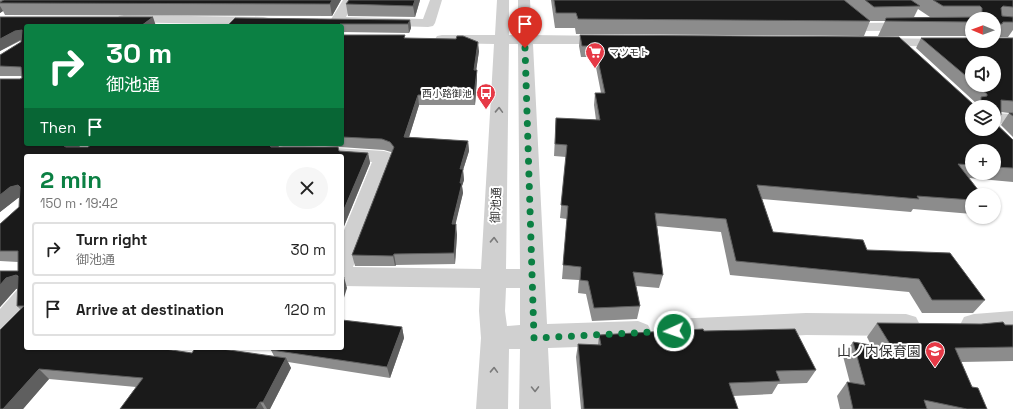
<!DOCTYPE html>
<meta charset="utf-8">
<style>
body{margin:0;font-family:"Space Grotesk","Noto Sans JP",sans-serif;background:#f6f6f6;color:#222;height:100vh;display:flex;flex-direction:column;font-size:15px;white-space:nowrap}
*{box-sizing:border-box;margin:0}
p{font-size:13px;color:#767676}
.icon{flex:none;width:22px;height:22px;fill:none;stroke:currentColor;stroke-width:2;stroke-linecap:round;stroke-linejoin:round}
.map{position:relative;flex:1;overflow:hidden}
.drawer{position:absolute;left:24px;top:154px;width:320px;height:196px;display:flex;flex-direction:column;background:#fff;border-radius:4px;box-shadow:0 1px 3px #0004}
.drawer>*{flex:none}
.guide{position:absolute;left:24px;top:24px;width:320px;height:122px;border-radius:4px;box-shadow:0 1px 3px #0004;background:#0b8043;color:#fff;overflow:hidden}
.needle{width:26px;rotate:271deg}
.tools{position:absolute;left:965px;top:12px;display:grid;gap:8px}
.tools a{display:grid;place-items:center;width:36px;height:36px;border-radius:50%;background:#fff;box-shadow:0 1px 3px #0004;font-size:20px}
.pin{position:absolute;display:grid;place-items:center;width:34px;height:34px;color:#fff;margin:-41px -17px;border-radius:50% 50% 50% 0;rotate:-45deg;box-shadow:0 0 4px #0007}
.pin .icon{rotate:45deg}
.me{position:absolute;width:44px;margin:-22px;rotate:267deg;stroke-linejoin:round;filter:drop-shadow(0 0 3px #0008)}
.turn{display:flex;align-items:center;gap:14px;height:84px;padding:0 16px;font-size:18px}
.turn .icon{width:52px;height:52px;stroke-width:2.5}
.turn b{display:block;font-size:28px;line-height:34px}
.then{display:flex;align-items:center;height:38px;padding:0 16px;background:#0003;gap:8px;font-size:15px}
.round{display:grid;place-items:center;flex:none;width:42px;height:42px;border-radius:21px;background:#f6f6f6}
.overview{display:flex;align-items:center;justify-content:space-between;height:68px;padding:0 16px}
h1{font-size:24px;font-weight:700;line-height:30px;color:#0b8043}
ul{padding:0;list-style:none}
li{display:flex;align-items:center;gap:12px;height:54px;margin:0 8px 6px;padding:0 8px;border:2px solid #e0e0e0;border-radius:4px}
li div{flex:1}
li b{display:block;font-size:15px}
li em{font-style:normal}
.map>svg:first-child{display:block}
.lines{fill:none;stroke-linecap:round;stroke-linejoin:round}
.minor{fill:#d0d0d0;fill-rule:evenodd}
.wall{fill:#8c8c8c;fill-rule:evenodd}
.shaded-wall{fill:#5f5f5f}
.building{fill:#1a1a1a;stroke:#5f5f5f}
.oneway{stroke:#7a7a7a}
.route{stroke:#0b8043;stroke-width:7;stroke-dasharray:0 12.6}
.labels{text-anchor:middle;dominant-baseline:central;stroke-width:4;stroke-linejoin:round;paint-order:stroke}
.far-poi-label{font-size:10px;fill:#333;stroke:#fff;text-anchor:start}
.street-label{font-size:12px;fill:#333;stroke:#fff}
.near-poi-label{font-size:14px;fill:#333;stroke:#fff;text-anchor:end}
</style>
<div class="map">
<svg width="1013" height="409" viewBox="0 0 1013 409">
<rect width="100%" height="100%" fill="#fff"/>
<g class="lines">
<!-- minor -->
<g class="minor">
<polygon points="343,0 355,0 346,17 423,19 430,0 442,0 435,23 433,26 428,27 332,24 330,21"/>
<path d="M497,0h12v35h9v-35h12l2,35 78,1 5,1 2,3 -2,3 -5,1h-77l14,280 91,-3 10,4 4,8 -4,8 -10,4 -90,3 3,61h-32l1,-60h-11l-1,60h-32l5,-71 -2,-27 1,-23 -138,-2v-51l30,-73 -30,-2v-4h-68l6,-9 7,-2 97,6 7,2 3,4 -41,110 128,2 13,-225 -52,-1 -5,-1 -2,-3 2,-3 5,-1h53zM509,44h9l2,225h-14zM506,288h14v37l-13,1 -2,-15z"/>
<polygon points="124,15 263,17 268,18 270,21 268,24 263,25 119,22 117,19 119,16"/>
<polygon points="972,22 972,30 863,31 858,30 856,27 858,24 863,23"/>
<polygon points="874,38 948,39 953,40 955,43 953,46 948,47 869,45 867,42 869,39"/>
<polygon points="994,113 1013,114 1013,124 994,123"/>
<polygon points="26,287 26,316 10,336 0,339 0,309 17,290"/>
<polygon points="1013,311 1013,333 974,336 964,333 960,325 964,317 974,314"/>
<polygon points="806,313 906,314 916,317 920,325 916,333 906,336 806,335 672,343 662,339 658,331 662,323 672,319"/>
</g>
</g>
<!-- wall -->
<g class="wall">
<polygon points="0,0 341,0 332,16 5,15 3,11 0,13"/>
<polygon points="420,0 415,17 348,16 346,4"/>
<path d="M551,0h462v30l-5,7h-14v-18h-22v17h-94l7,-15h-15l-6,15 -288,-2 -1,-6h-20zM918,9l12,8h-16z"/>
<polygon points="0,17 156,26 26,26 82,144 79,147 88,147 92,144 286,144 279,146 278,147 368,153 370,163 342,231 342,156 26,156 26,348 192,353 274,356 271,350 402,327 404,338 390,378 288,362 291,368 270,409 120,409 136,387 49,379 23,409 0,409 20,309 17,306 18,288 16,289 0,307 0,271 18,271 18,262 0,261 0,224 19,207 19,197 18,198 0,212 0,79 20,79 22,78 22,76 0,76 0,55 21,42 22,40 0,51"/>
<polygon points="410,20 411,28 409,33 342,32 342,26 227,26"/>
<polygon points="342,35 405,35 405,38 479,51 476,70 477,70 477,79 475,105 419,105 409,137 468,141 469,151 463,170 464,180 462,186 463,193 455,224 457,235 455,264 396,265 395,266 355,266 352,255 392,152 391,152 384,150 295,144 342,144"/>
<path d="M580,35l396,70 1,-1 -61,-56 5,-10h92v99l-12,-12 8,-12 -8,-1v3l-5,8 17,17v42l-44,-4 3,17v19l-59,-5 -2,3 -149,-13 11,33 94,18 118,50 -12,13h-51l-13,-21 -179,-17 -9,-43 -64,-6 6,49 -4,13 -23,-2 4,20 -3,13 -45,2 -6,-27 -8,-1 1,-13 -17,-1 5,-60 -7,-1 6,-61 -12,-1 2,-38 40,2 -2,-15 1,-12h6l-7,-36h-13l-2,-11zM972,63l22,22h-22zM994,107v22h-22zM972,151h22v22h-22z"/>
<polygon points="877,323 1013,325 1013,361 961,362 972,387 987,409 840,409 837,396 847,382 850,383 843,356 853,342 871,345 867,337"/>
<polygon points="704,331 816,370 807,383 778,384 772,394 733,396 738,409 581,409 576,357 578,344 598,345 599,335"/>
</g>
<!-- shaded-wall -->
<g class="shaded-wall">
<polygon points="332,0 341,0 332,16 330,4"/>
<polygon points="415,0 420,0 415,17 413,6"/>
<polygon points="0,6 3,11 0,13"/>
<polygon points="153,17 156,26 141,26"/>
<polygon points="410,20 411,28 409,33 408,24"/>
<polygon points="22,30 26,39 20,40 0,51 0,39 15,31"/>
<polygon points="478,42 479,51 475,79 474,70"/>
<polygon points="477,70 477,79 475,105 474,95"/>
<polygon points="418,95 419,105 406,147 404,137"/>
<polygon points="468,141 469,151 463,170 464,180 462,186 463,193 453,235 452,224 460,169"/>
<polygon points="66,144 82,144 70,156 64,146"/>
<polygon points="270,144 286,144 279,146 273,155 269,145"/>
<polygon points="368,153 370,163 342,231 342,214"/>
<polygon points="18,185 26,196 18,198 0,212 0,195 10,187"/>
<polygon points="456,224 457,235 455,264 454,253"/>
<polygon points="394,254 396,265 395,266 393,256"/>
<polygon points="16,275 26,286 16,289 0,307 0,285 6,278"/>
<polygon points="344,277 347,288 342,304 342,283"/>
<polygon points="402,327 404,338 390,378 387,367"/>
<polygon points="286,358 291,368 270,409 267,409 263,402"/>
<polygon points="39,369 49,379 23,409 3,409"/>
<polygon points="260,402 264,409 256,409"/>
</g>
<!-- building -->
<g class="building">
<polygon points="4,0 332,0 330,4 0,3 0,2"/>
<polygon points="349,0 415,0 413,6 346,4"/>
<polygon points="554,0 844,0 870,21 578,19 576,13 556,13"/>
<polygon points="865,0 911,0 920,6 874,7"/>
<polygon points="933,0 1013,0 1013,7 1003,6 1001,8 1002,16 1013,17 1013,22 1003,22 1002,24 994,24 994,19 972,19 972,22 885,21 886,18 981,17 982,15 982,8 980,6 943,6"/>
<polygon points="0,17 153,17 141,26 26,26 26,144 66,144 64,146 66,147 88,147 92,144 270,144 269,145 271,147 338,147 339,151 368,153 342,214 342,156 26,156 26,348 158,348 192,353 195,348 215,348 286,358 263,402 260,402 256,409 120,409 143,378 39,369 3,409 0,409 0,330 24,306 17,306 18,276 16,275 6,278 0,285 0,271 18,271 18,251 0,251 0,224 19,207 20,187 18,185 10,187 0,195 0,79 20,79 22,78 21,67 0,66 0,55 21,42 22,30 15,31 0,39"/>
<polygon points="235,18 410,20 408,24 340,24 339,26 227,26"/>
<polygon points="342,35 405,35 404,38 456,39 457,36 463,36 478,42 474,70 477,70 474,95 418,95 404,137 468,141 460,169 463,169 460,183 462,183 452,224 456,224 454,253 394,254 393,256 352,255 394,147 390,142 382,139 342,137"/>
<polygon points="580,35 899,37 973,104 980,105 981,104 981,97 987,96 987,94 976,85 994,85 994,63 972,63 972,81 921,38 972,38 972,41 994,41 994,38 1013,38 1013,101 1001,100 1001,115 994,115 994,107 972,107 972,129 994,129 994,122 1013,140 1013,168 994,167 994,151 972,151 972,165 958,164 982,195 972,195 972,200 917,196 919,199 757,185 773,232 863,240 867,250 950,253 985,300 932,300 919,279 736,261 726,219 655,213 663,275 633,272 640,306 594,308 588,281 580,280 581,267 563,265 568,206 561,205 567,145 555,144 556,118 600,120 595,93 605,93 595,46 582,46"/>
<polygon points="1009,113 1013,113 1013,116"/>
<polygon points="342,276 344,277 342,283"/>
<polygon points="342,320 402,327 387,367 271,350 272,348 342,348"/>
<polygon points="1003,322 1005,325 1013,325 1013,347 955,348 972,387 978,388 987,409 967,409 924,400 927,409 853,409 847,382 865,385 853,342 893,349 877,323 981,324"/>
<polygon points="703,329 704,331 795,329 816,370 776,371 780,381 729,383 738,409 584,409 578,344 601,345 599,335"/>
</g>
<!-- one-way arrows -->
<defs><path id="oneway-chevron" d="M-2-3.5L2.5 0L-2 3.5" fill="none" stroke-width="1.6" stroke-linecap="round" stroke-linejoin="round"/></defs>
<g class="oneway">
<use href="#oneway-chevron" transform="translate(499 110) rotate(-88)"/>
<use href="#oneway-chevron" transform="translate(494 240) rotate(-88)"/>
<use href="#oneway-chevron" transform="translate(494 370) rotate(-88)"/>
<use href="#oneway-chevron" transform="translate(535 389) rotate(89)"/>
</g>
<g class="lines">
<!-- route -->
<polyline class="route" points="525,48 534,338 674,331"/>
</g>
<!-- icons -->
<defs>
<g id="supermarket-pin" transform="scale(1)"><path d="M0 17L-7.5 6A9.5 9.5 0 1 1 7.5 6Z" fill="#e63946" stroke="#fff"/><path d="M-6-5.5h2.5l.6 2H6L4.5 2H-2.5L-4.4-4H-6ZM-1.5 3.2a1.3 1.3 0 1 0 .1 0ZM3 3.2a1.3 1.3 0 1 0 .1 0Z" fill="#fff"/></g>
<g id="bus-pin" transform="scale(1)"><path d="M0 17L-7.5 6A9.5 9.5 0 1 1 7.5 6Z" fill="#e63946" stroke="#fff"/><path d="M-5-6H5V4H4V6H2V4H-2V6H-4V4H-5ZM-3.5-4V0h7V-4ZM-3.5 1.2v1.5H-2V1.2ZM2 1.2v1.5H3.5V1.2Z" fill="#fff"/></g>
<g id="school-pin" transform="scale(1)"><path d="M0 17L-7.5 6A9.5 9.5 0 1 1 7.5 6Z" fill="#e63946" stroke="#fff"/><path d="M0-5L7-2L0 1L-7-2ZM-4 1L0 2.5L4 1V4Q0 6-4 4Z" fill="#fff"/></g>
</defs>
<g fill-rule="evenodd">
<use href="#supermarket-pin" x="595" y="52"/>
<use href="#bus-pin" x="486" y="93"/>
<use href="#school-pin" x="935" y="351"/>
</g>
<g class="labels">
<!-- far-poi labels -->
<g class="far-poi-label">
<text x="609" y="52">マツモト</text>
<text x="472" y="93" text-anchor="end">西小路御池</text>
</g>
<!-- street labels -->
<g class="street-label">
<text transform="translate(496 205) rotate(-88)">御池通</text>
</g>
<!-- near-poi labels -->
<g class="near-poi-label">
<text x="921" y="351">山ノ内保育園</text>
</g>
</g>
</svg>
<div class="tools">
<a><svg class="needle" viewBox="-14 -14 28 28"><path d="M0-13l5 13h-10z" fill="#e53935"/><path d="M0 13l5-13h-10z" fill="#767676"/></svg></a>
<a><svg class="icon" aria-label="sound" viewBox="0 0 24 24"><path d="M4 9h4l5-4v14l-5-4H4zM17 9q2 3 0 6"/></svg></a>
<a><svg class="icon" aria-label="layers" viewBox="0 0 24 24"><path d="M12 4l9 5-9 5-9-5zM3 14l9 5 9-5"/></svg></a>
<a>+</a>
<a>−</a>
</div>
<div class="pin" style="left:525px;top:48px;background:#d93025"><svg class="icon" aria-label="arrive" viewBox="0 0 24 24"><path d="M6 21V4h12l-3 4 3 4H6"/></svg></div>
<svg class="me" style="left:674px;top:331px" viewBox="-20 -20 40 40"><circle r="17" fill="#0b8043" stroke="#fff" stroke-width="3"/><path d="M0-11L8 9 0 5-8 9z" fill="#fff"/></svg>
<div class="guide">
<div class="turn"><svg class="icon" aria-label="right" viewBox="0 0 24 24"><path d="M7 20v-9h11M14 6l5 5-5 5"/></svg><div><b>30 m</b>御池通</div></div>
<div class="then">Then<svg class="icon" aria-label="arrive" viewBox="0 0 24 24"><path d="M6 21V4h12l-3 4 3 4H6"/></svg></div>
</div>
<section class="drawer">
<div class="overview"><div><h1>2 min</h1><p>150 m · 19:42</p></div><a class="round"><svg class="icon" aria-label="close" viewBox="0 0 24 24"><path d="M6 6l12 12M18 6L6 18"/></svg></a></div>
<ul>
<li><svg class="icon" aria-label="right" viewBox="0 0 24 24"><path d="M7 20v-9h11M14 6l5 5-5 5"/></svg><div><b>Turn right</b><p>御池通</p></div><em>30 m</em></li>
<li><svg class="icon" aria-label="arrive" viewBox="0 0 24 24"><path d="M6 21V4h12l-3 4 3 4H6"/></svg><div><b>Arrive at destination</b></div><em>120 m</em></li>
</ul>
</section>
</div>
